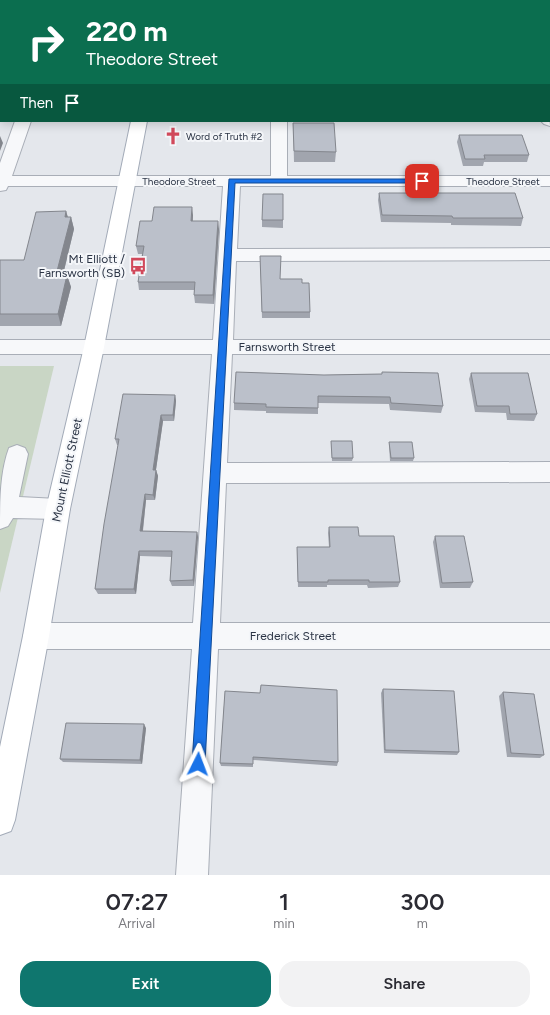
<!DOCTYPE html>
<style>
body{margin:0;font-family:Figtree,sans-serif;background:#f2f2f3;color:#2b2b33;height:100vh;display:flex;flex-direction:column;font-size:15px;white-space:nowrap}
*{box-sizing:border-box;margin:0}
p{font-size:13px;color:#7c7c81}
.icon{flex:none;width:22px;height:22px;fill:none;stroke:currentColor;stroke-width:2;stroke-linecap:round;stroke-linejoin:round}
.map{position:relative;height:875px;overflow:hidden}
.details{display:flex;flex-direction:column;background:#fff;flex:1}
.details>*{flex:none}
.hud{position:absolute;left:0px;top:0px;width:550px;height:122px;box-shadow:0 2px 10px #0003;background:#0b6e4f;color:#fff;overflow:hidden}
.pin{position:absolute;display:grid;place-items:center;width:34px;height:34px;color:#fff;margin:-17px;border-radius:8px;box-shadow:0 2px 6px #0006}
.me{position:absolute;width:44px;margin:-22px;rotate:3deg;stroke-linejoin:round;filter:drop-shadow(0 0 3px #0008)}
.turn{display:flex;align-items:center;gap:14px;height:84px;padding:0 20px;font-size:18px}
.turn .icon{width:52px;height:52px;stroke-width:2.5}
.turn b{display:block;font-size:28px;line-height:34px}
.then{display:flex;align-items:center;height:38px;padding:0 20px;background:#0003;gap:8px;font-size:15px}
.eta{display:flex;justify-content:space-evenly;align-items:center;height:68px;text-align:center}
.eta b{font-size:24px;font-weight:600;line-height:28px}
.action{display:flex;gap:8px;margin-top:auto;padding:8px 20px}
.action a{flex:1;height:46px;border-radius:16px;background:#0f766e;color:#fff;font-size:16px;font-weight:600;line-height:46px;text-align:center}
.action a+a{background:#f2f2f3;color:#2b2b33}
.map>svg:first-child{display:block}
.green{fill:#c9d6c5}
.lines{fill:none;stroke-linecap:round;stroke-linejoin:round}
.minor-casing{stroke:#a9aeb7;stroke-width:2}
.major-casing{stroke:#a3abb8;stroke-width:2}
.minor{fill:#f7f8fa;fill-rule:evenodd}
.major{fill:#fff;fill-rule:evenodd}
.wall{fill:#a1a5ae}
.shaded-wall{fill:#83868d}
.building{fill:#bbc0ca;stroke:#83868d}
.route{fill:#1a73e8;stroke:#114b97}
.labels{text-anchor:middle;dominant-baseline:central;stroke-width:4;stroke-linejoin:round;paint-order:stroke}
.far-poi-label{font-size:10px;fill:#2b3445;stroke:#f4f6f9;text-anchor:start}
.far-street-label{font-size:10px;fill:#2b3445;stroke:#f4f6f9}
.poi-label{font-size:12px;fill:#2b3445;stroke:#f4f6f9;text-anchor:end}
.street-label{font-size:12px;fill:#2b3445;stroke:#f4f6f9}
</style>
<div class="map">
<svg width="550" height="875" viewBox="0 0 550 875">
<rect width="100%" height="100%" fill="#e4e7ec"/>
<!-- green -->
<polygon class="green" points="0,366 54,366 0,593"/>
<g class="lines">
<!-- minor casing -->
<g class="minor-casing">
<g id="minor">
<polygon points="273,0 550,0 550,5 549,1 273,1"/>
<polygon points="549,116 550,126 544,124 541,121 549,121"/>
<polygon points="15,121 31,121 12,176 271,176 271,121 287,121 287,176 550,176 550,186 240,186 237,249 550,248 550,260 236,261 233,340 550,340 550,354 232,354 227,463 550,462 550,482 226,483 220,623 550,623 550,649 218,649 208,875 176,875 192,649 36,649 27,645 23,636 27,627 36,623 193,623 212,354 0,354 0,340 213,340 223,186 8,186 6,190 0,191 0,163"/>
<path d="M17,445l8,3 3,6 -9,43 39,2 8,3 4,7 -4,7 -8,3 -45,-1 -5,8 -8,3c0,-27 0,-57 9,-81z"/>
</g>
</g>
<!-- major casing -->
<g class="major-casing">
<g id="major">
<polygon points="156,0 169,0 156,1"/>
<rect x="549" y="61" width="1" height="8"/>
<rect x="0" y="62" width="1" height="8"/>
<polygon points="131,121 147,121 104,347 70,509 49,636 15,820 11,831 0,835 0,747 23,636 46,509 84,347"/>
</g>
</g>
<!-- minor -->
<use href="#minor" class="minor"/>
<!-- major -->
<use href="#major" class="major"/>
</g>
<!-- wall -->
<g class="wall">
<rect x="77" y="0" width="64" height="1"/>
<polygon points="1,10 1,36 0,36 0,12"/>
<polygon points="293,123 336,152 335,162 294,162"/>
<polygon points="459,135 529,155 527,162 484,162 483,166 463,166 457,142"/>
<polygon points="379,193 523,218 521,226 451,225 451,223 381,222 378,200"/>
<polygon points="283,194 283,228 262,227 262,220"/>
<polygon points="66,211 68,217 71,217 74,229 63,275 67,275 71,287 61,326 0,326 0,260 24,260"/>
<polygon points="193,215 193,221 219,229 214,304 195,303 194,295 194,290 139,290 138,282 142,254 138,254 136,246 152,221"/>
<polygon points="260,256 280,279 302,283 310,312 310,318 262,318"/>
<polygon points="382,372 443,406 441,413 390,410 389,404 318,403 318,414 266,413 266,411 234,410 234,403 324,375 382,374"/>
<polygon points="471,373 537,414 534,421 507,420 506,413 475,412 469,379"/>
<polygon points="175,395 176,401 174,421 163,421 156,470 158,476 155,500 146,500 143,531 197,532 198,537 194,586 172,586 170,581 172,557 140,556 136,594 98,594 95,589 118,445 117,445 115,439"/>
<polygon points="331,441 353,458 352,461 332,461"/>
<polygon points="389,442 414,458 413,461 390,461 389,445"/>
<polygon points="329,527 359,536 400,582 398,587 368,588 367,585 327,585 327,587 298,587 297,547 329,547 328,533"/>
<polygon points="435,536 473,582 470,588 440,588 433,542"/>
<polygon points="383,689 459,752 457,755 384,753 381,693"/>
<polygon points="225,691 338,762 337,766 253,760 253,767 221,766 220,763"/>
<polygon points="503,692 544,755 540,758 507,757 499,696"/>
<polygon points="146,728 142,764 63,762 60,759"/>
</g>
<!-- shaded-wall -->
<g class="shaded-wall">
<polygon points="0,136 3,143 0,151"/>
<polygon points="192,207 193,215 192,229 191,221"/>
<polygon points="66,211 69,222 71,217 74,229 60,287 56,275"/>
<polygon points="218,221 219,229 214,304 213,295"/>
<polygon points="67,275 71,287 61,326 58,314"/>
<polygon points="175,395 176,401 174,421 173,415"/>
<polygon points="161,415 163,421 155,476 153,470"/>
<polygon points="156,470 158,476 155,500 153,495"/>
<polygon points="145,494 146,500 142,537 140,531"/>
<polygon points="197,532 198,537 194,586 193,580"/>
<polygon points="139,551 140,556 136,594 134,589"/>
<polygon points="144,724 146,728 142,764 140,760"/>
</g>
<!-- building -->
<g class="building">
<rect x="6" y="0" width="32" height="1"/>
<polygon points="77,0 127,0 126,1 77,1"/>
<polygon points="1,10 1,30 0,30 0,12"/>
<polygon points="293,123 334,123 336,152 294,151"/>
<polygon points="459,135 522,135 529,155 484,155 485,159 465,159"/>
<polygon points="379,193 515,193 523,218 453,218 452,216 382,215"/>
<polygon points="263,194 283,194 283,220 262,220"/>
<polygon points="154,207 192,207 191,221 218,221 213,295 194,295 195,282 138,282 144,246 136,246 140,221 152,221"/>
<polygon points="66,211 65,217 71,217 56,275 67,275 58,314 0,314 0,260 24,260 36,212"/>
<polygon points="260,256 281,256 280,279 302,279 302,283 309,283 310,312 262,312"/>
<polygon points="236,372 324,375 382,374 382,372 438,373 443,406 391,403 390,397 318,396 318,408 266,407 266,404 234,403"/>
<polygon points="471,373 528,373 537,414 510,414 509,406 477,406"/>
<polygon points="123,394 175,395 173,415 161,415 153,470 156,470 153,495 145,494 140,531 197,532 193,580 170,581 172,551 139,551 134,589 95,589 104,524 119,439 115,439"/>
<polygon points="331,441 352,441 353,458 332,458"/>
<polygon points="389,442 412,442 414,458 391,458"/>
<polygon points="329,527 358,527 359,536 394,536 400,582 369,582 369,580 328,580 328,582 298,582 297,547 330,547"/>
<polygon points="435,536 464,536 473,582 442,583"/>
<polygon points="261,685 337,690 338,762 253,757 253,764 220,763 225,691 260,693"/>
<polygon points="383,689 454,691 459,752 385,750"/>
<polygon points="503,692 534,694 544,755 511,753"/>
<polygon points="66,723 144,724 140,760 60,759"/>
</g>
<!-- route -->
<polygon class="route" points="229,179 422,179 426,181 422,183 235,183 205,764 203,768 198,770 194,768 192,764"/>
<!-- icons -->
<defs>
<g id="church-bare" transform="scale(1.38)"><path d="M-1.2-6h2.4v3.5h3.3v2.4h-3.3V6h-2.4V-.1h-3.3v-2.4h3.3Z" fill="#d1495b" stroke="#f4f6f9" stroke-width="2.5" paint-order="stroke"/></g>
<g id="bus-bare" transform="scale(1.38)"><path d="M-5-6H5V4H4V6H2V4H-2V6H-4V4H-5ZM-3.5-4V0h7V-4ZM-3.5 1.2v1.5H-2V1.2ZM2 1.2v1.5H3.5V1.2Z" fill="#d1495b" stroke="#f4f6f9" stroke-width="2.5" paint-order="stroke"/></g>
</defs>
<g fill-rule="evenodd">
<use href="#church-bare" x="173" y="136"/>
<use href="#bus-bare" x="138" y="266"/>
</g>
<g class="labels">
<!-- far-poi labels -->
<g class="far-poi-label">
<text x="186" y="136">Word of Truth #2</text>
</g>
<!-- far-street labels -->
<g class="far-street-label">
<text x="179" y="181">Theodore Street</text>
<text x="503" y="181">Theodore Street</text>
</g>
<!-- poi labels -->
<g class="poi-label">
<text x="125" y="259">Mt Elliott /<tspan x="125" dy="14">Farnsworth (SB)</tspan></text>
</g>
<!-- street labels -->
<g class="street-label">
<text x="287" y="347">Farnsworth Street</text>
<text transform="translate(67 470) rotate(-78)">Mount Elliott Street</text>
<text x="293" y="636">Frederick Street</text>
</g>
</g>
</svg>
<div class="pin" style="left:422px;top:181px;background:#d93025"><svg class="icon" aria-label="arrive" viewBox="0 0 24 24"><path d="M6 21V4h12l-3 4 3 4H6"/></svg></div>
<svg class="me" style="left:198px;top:764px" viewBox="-20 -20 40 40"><path d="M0-17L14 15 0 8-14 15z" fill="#1a73e8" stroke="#fff" stroke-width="4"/></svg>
<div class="hud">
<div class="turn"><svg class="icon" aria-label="right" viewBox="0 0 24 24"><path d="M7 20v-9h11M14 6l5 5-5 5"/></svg><div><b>220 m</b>Theodore Street</div></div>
<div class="then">Then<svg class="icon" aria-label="arrive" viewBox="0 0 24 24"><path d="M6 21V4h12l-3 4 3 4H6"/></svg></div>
</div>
</div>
<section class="details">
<div class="eta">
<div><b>07:27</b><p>Arrival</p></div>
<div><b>1</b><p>min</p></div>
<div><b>300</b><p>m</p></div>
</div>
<div class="action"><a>Exit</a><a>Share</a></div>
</section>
